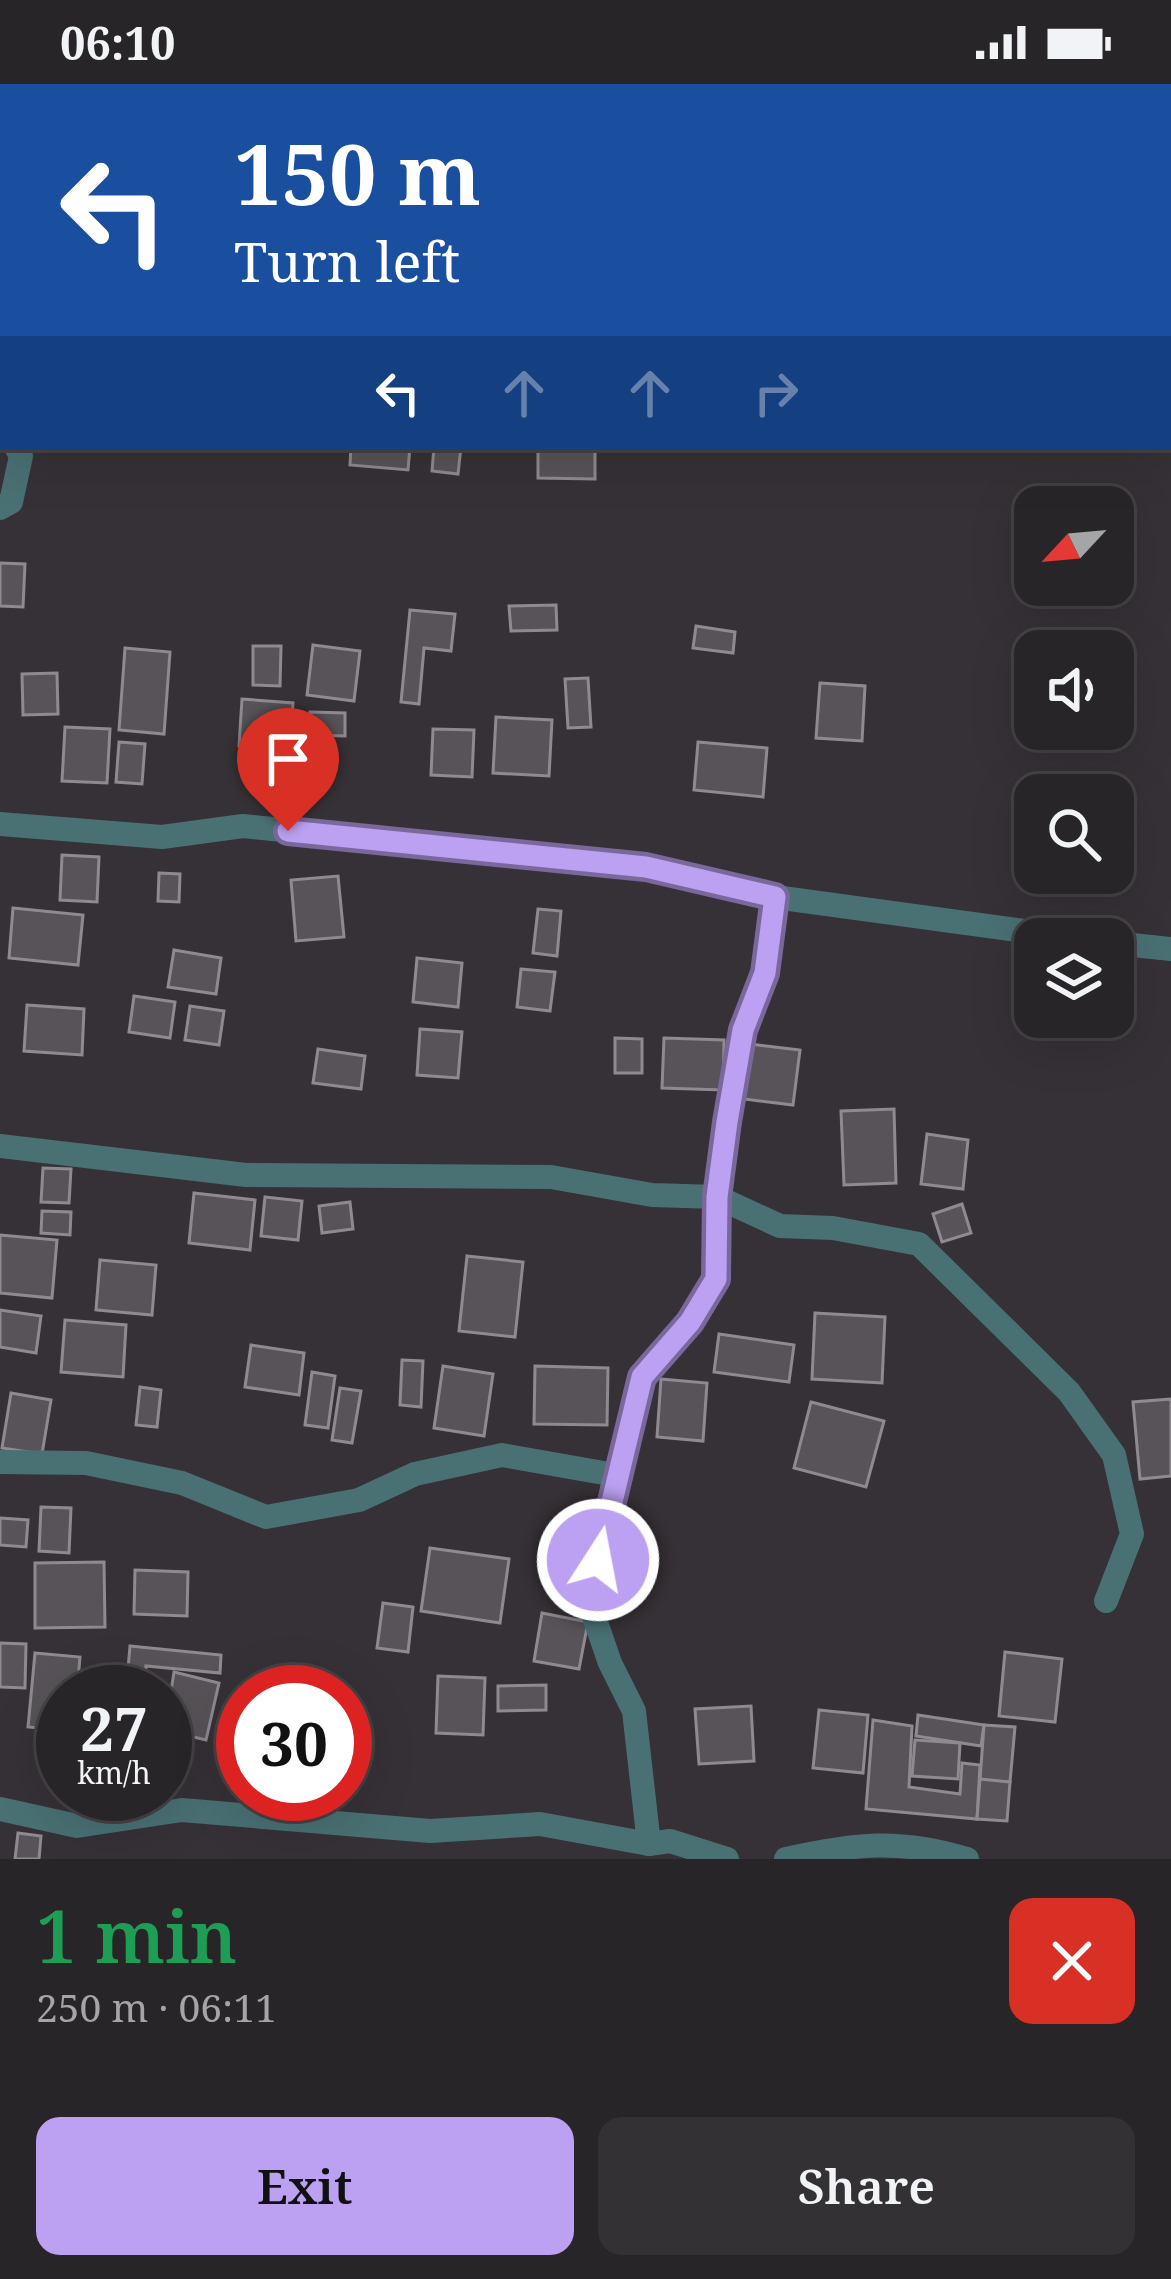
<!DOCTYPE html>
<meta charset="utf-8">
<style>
body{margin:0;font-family:"Noto Serif",serif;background:#343134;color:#f1f3f6;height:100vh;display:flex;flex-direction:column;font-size:45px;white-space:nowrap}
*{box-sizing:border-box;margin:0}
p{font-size:39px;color:#a5a5a8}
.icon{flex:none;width:66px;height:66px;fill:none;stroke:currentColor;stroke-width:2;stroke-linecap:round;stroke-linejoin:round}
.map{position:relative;height:1775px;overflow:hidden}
.details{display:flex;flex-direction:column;background:#282528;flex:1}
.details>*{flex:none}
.top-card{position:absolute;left:0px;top:0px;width:1173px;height:366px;box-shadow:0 12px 48px #0002,0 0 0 3px #444245;background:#1a4fa0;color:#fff;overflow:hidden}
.needle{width:78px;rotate:244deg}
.tools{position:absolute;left:1014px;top:402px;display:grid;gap:24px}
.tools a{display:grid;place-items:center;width:120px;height:120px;border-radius:24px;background:#282528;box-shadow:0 12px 48px #0002,0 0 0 3px #444245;font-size:60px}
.speed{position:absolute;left:36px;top:1581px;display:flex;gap:24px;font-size:60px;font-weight:700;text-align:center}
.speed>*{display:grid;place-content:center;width:156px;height:156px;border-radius:50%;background:#282528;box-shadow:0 12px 48px #0002,0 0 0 3px #444245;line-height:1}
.speed small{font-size:30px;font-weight:400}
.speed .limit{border:18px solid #d22;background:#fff;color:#111}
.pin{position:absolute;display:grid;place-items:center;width:102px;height:102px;color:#fff;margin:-123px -51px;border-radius:50% 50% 50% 0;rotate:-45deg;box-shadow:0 0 12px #0007}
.pin .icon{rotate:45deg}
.me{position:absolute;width:132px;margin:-66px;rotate:11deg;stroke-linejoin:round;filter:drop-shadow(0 0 9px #0008)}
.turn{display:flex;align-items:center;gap:42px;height:252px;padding:0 36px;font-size:54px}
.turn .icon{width:156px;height:156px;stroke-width:2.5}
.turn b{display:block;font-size:84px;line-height:102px}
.lanes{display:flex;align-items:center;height:114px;padding:0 36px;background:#0003;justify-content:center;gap:60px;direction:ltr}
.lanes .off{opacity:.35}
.round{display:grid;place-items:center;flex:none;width:126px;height:126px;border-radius:24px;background:#343134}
.overview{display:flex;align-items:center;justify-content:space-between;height:204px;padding:0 36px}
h1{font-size:72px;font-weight:600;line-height:90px;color:#1e9e55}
.primary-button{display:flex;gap:24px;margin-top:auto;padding:24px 36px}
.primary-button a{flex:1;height:138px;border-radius:24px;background:#bca0f2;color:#111;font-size:48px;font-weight:600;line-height:138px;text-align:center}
.primary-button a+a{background:#343134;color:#f1f3f6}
.status{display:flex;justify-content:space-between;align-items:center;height:84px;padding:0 60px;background:#282528;direction:ltr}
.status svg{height:33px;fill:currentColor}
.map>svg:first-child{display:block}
.building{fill:#575358;stroke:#8f8a90;stroke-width:3}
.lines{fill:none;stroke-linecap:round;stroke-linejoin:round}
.minor{stroke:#497073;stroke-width:24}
.route-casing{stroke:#7a689d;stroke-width:30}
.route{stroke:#bca0f2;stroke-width:21}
</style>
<div class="status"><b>06:10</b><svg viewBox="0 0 49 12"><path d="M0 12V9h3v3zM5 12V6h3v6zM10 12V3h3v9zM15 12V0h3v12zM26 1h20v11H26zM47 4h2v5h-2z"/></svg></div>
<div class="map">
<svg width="1171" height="1775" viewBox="0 0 1171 1775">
<rect width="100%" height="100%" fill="#363136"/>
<!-- building -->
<g class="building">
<polygon points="351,363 410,363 408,386 350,381"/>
<polygon points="434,363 461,363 458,390 432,387"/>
<polygon points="538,363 595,363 595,395 538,394"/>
<polygon points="0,479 25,480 23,523 0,522"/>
<polygon points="556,521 557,546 511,547 509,522"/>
<polygon points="410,526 455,530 451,567 424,564 419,620 401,618"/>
<polygon points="696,542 735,548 733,569 693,564"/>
<polygon points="313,561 360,567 354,617 307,611"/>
<polygon points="253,562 281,562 280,602 253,601"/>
<polygon points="125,564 170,568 164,650 119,646"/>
<polygon points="57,589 58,630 23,631 22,590"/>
<polygon points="588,594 591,643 568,644 565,595"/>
<polygon points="820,599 865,602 862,657 816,654"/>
<polygon points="242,615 293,619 290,666 239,662"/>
<polygon points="310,628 345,629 345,652 310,651"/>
<polygon points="496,633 552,636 549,692 493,689"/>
<polygon points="65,643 110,645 107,699 62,697"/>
<polygon points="433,645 474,646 472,693 431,691"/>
<polygon points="119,658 145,660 142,700 116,698"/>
<polygon points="698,658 767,664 763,713 694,706"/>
<polygon points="62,771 99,773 97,818 60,816"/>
<polygon points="159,789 180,790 179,818 158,817"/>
<polygon points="338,792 344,853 296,857 291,796"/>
<polygon points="13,824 83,831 78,881 9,874"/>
<polygon points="538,825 561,827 557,872 533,869"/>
<polygon points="174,866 221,874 216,910 168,903"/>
<polygon points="417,874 462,879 458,923 413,918"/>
<polygon points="521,885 555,888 550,927 517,923"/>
<polygon points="134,912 175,918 170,954 129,948"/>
<polygon points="27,921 84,925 82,971 24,967"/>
<polygon points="190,922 224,927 219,961 185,956"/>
<polygon points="420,945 462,948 458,994 417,991"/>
<polygon points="615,954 642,955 642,989 615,989"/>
<polygon points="664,954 724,956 723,1006 662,1004"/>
<polygon points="750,960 800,966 793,1021 744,1015"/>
<polygon points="318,965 365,972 361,1005 313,999"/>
<polygon points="894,1025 896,1099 844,1101 841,1027"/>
<polygon points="927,1050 968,1056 963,1105 921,1100"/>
<polygon points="43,1084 71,1085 69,1119 41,1118"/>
<polygon points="194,1109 255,1116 250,1166 189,1159"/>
<polygon points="265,1113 302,1117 298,1156 261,1152"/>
<polygon points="350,1118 353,1145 322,1149 319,1122"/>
<polygon points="962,1120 971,1149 942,1158 933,1130"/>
<polygon points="42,1127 71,1128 70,1151 41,1149"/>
<polygon points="0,1151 57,1156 52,1214 0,1209"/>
<polygon points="467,1172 523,1178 515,1253 459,1247"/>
<polygon points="100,1176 156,1181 152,1231 96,1226"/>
<polygon points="0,1226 41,1232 36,1269 0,1263"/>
<polygon points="815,1229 885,1233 882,1299 812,1295"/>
<polygon points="65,1236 126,1241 123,1293 61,1288"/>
<polygon points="719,1250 794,1261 789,1298 714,1288"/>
<polygon points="251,1261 304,1269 299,1311 245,1303"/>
<polygon points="402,1276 423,1277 421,1323 400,1321"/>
<polygon points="443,1282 493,1290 484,1352 434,1344"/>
<polygon points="535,1282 608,1284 607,1341 534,1340"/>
<polygon points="312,1288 335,1292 328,1344 305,1341"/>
<polygon points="661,1295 707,1299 703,1357 657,1353"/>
<polygon points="140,1303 161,1306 157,1343 136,1341"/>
<polygon points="340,1304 361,1307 352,1359 332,1356"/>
<polygon points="11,1309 51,1316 42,1370 2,1364"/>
<polygon points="1171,1315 1171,1392 1140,1395 1133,1318"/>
<polygon points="811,1318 884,1337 866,1403 794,1384"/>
<polygon points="41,1423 71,1424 69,1469 39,1467"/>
<polygon points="0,1434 28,1436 26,1463 0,1461"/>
<polygon points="430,1464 509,1475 500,1539 421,1527"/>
<polygon points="104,1478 105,1543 35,1544 35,1479"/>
<polygon points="135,1486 188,1488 187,1532 134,1530"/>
<polygon points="383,1519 413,1523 408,1568 377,1564"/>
<polygon points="542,1529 588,1538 579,1585 534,1577"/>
<polygon points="0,1559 26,1560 25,1604 0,1603"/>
<polygon points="130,1562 221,1571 220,1589 146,1582 145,1608 126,1608"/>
<polygon points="1005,1568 1062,1575 1055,1638 999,1632"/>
<polygon points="35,1569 80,1573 77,1608 63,1608 63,1646 28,1643"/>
<polygon points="174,1588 219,1599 206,1656 165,1646"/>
<polygon points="438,1592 485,1594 483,1651 436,1649"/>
<polygon points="546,1601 546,1626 498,1627 498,1602"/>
<polygon points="751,1622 754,1677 699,1680 695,1625"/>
<polygon points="819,1626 868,1631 863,1689 813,1684"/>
<polygon points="918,1631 984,1641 981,1662 916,1652"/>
<polygon points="873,1636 912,1642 909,1703 960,1710 962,1679 980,1681 977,1735 866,1725"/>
<polygon points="984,1641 1015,1643 1010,1698 980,1696"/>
<polygon points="915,1656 960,1659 958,1695 912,1692"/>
<polygon points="980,1695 1010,1698 1007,1737 977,1735"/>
<polygon points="18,1749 41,1752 39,1775 15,1775"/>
</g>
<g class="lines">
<!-- minor -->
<g class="minor">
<polyline points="0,333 3,338"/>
<polyline points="0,424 11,418 21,372 16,363"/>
<polyline points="0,740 162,753 243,742 646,783 775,813 1083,855"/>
<polyline points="1113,859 1171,865"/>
<polyline points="0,1062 246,1091 551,1093 652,1111 717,1113 780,1142 833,1144 919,1160 1069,1308 1114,1371 1132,1450 1106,1517"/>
<polyline points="0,1378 86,1379 182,1399 266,1433 359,1416 415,1390 502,1371 615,1391"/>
<polyline points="0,1725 77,1742 182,1726 430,1747 540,1740 649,1760 670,1757 727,1775"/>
<polyline points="649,1760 634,1627 610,1579 589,1518 615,1391 642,1293 690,1238 716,1195 717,1113 727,1038 743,946 765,889 775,813"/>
<path d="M786,1775c68,-15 112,-21 181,0"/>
</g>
</g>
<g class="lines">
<!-- route casing -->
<g class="route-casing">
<polyline id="route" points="288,747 646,783 775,813 765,889 743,946 727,1038 717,1113 716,1195 690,1238 642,1293 598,1476"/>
</g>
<!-- route -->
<use href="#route" class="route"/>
</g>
</svg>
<div class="tools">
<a><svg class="needle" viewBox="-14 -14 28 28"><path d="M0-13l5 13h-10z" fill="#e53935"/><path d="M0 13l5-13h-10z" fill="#a5a5a8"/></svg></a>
<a><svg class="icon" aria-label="sound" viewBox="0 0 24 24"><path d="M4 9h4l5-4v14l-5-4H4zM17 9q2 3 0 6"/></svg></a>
<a><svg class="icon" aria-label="search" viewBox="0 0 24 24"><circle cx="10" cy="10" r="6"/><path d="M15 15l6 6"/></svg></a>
<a><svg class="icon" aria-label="layers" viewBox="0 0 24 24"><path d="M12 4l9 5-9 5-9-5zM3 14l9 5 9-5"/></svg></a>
</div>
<div class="speed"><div>27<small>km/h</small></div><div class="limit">30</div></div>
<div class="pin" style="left:288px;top:747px;background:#d93025"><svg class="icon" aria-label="arrive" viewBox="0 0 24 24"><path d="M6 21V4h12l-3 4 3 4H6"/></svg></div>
<svg class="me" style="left:598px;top:1476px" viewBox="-20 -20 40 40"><circle r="17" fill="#bca0f2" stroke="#fff" stroke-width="3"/><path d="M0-11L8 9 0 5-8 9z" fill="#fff"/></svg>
<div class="top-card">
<div class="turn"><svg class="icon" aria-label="left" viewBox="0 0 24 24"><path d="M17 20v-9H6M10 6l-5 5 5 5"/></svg><div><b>150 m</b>Turn left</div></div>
<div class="lanes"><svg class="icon" aria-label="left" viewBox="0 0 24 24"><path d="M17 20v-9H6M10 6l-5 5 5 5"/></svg><svg class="icon off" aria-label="ahead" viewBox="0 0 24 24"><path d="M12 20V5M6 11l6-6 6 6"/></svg><svg class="icon off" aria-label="ahead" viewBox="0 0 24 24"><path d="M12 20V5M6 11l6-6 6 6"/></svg><svg class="icon off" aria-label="right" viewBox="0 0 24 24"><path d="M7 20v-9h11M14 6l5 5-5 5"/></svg></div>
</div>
</div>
<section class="details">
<div class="overview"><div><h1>1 min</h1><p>250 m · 06:11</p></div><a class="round" style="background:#d93025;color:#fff"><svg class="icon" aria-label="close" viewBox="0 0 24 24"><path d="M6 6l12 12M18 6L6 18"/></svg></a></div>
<div class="primary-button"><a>Exit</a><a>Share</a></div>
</section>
